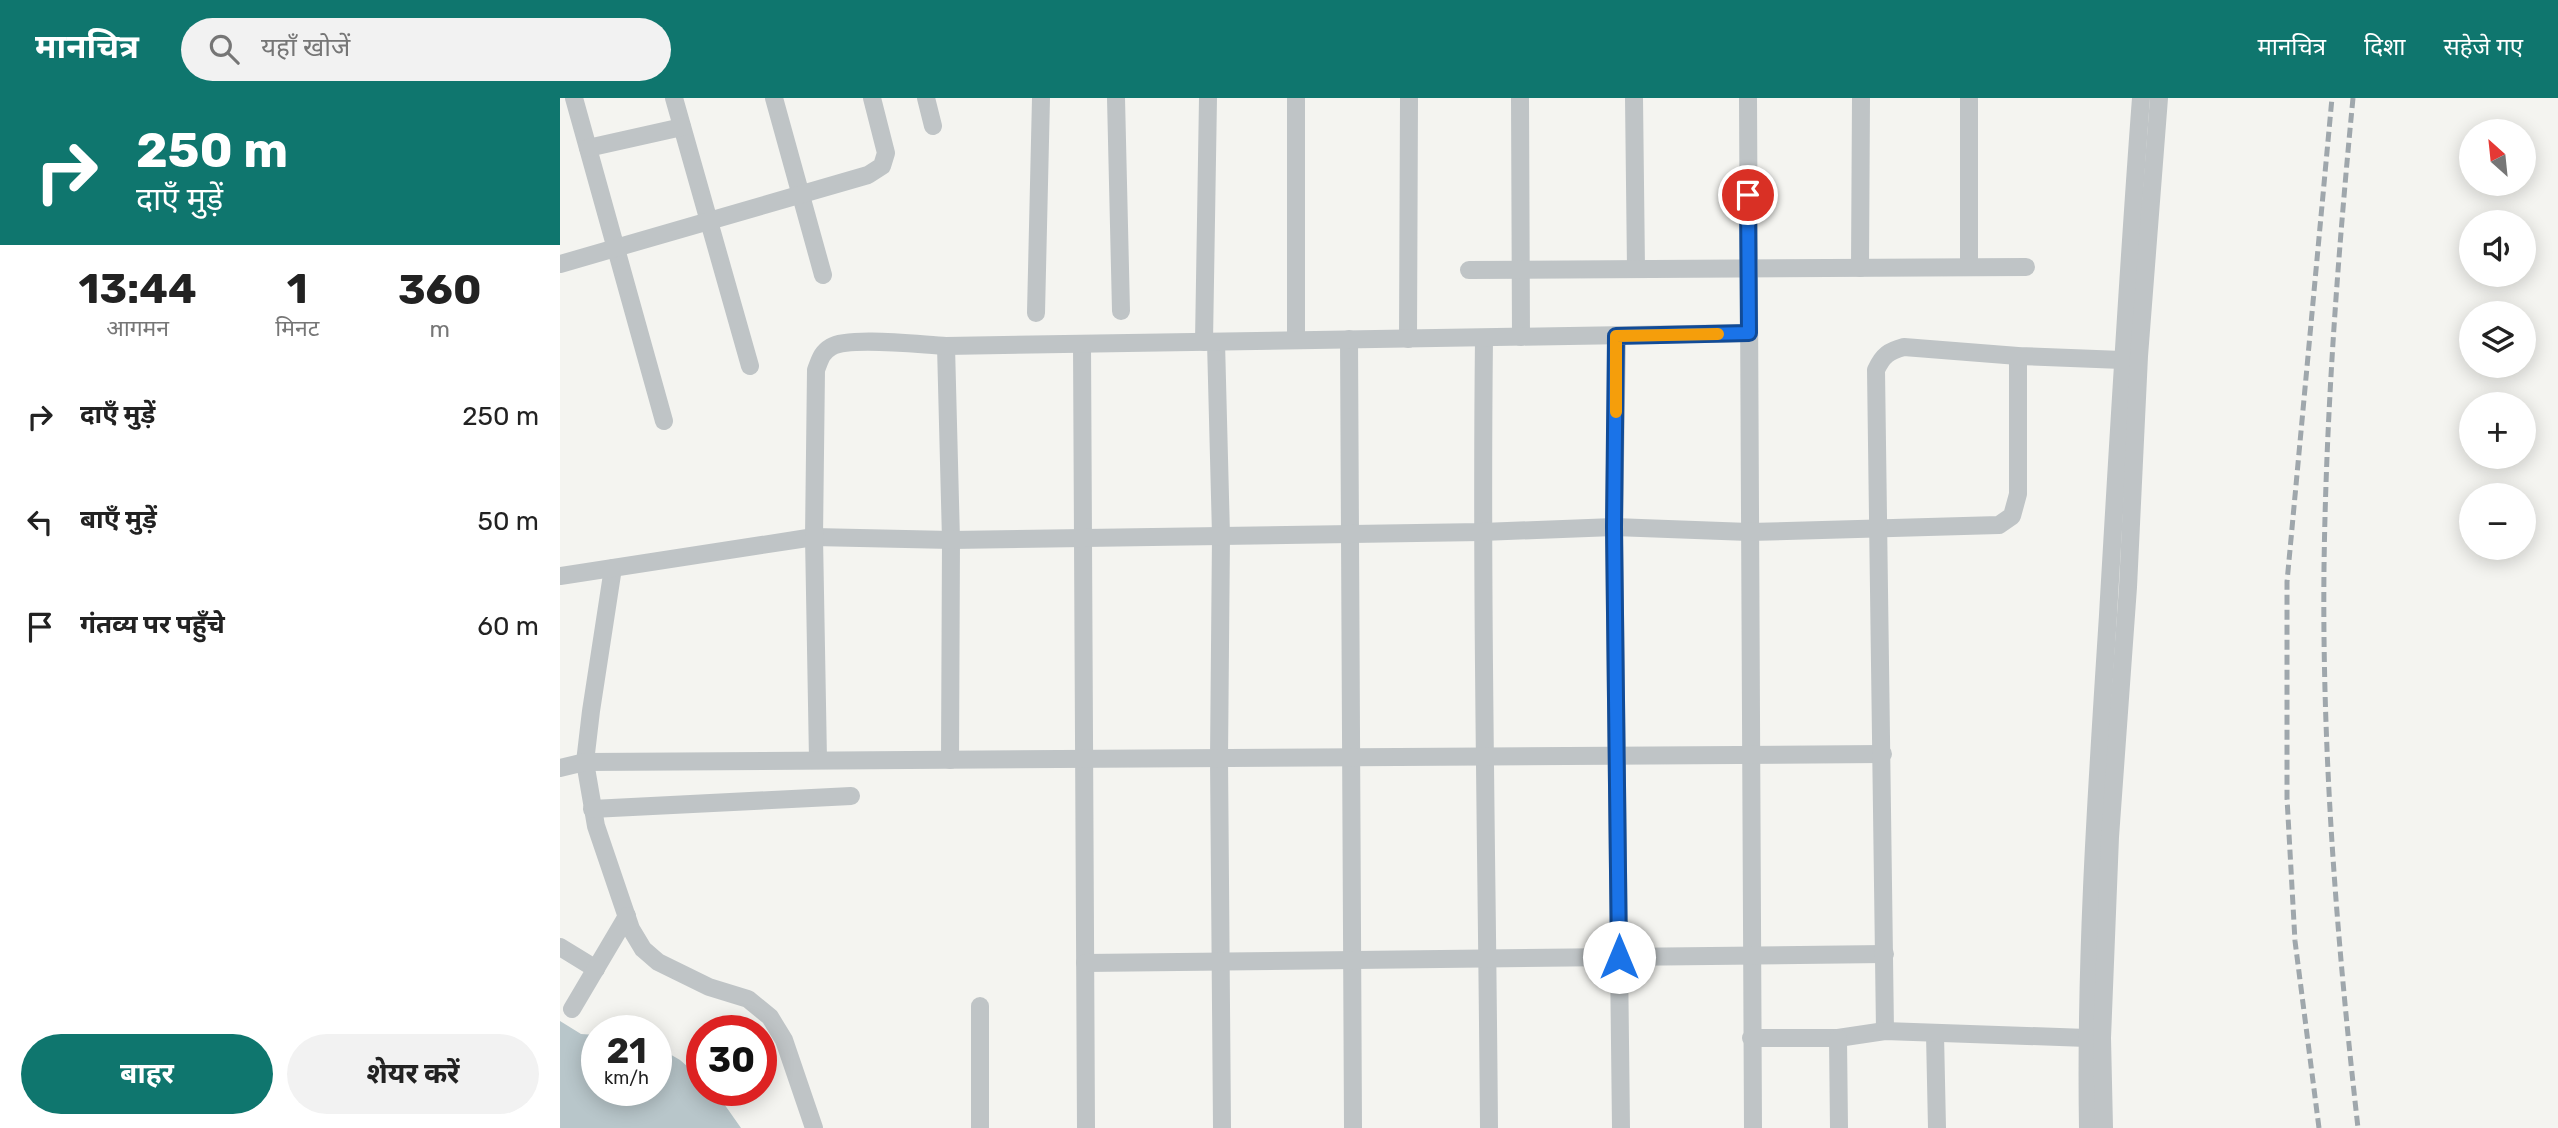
<!DOCTYPE html>
<html lang="hi">
<meta charset="utf-8">
<style>
body{margin:0;font-family:Rubik,"Noto Sans Devanagari",sans-serif;background:#f2f2f2;color:#222;height:100vh;display:flex;flex-direction:column;font-size:26px;white-space:nowrap}
*{box-sizing:border-box;margin:0}
p{font-size:23px;color:#767676}
.icon{flex:none;width:38px;height:38px;fill:none;stroke:currentColor;stroke-width:2;stroke-linecap:round;stroke-linejoin:round}
.map{position:relative;flex:1;overflow:hidden}
.panel{display:flex;flex-direction:column;background:#fff;width:560px}
.panel>*{flex:none}
.banner{background:#0f766e;color:#fff;overflow:hidden}
.needle{width:46px;rotate:333deg}
.buttons{position:absolute;left:1899px;top:21px;display:grid;gap:14px}
.buttons a{display:grid;place-items:center;width:77px;height:77px;border-radius:50%;background:#fff;box-shadow:0 4px 18px #0003;font-size:35px}
.speed{position:absolute;left:21px;top:917px;display:flex;gap:14px;font-size:35px;font-weight:700;text-align:center}
.speed>*{display:grid;place-content:center;width:91px;height:91px;border-radius:50%;background:#fff;box-shadow:0 4px 18px #0003;line-height:1}
.speed small{font-size:18px;font-weight:400}
.speed .limit{border:10px solid #d22;background:#fff;color:#111}
.pin{position:absolute;display:grid;place-items:center;width:60px;height:60px;color:#fff;margin:-30px;border:4px solid #fff;border-radius:50%;box-shadow:0 2px 7px #0007}
.me{position:absolute;width:77px;margin:-38px;rotate:0deg;stroke-linejoin:round;filter:drop-shadow(0 0 5px #0008)}
.turn{display:flex;align-items:center;gap:24px;height:147px;padding:0 21px;font-size:32px}
.turn .icon{width:91px;height:91px;stroke-width:2.5}
.turn b{display:block;font-size:49px;line-height:60px}
.eta{display:flex;justify-content:space-evenly;align-items:center;height:119px;text-align:center}
.eta b{font-size:42px;font-weight:700;line-height:49px}
.action{display:flex;gap:14px;margin-top:auto;padding:14px 21px}
.action a{flex:1;height:80px;border-radius:42px;background:#0f766e;color:#fff;font-size:28px;font-weight:700;line-height:80px;text-align:center}
.action a+a{background:#f2f2f2;color:#222}
ul{padding:0;list-style:none}
li{display:flex;align-items:center;gap:21px;height:105px;padding:0 21px}
li div{flex:1}
li b{display:block;font-size:26px}
li em{font-style:normal}
header{display:flex;align-items:center;gap:42px;box-sizing:border-box;height:98px;padding:0 35px;background:#0f766e;color:#fff}
header strong{font-size:33px}
nav{display:flex;gap:38px;margin-inline-start:auto;font-size:24px}
.search{width:490px;height:63px;background:#f2f2f2;display:flex;align-items:center;gap:18px;box-sizing:border-box;padding:0 24px;border-radius:38px;color:#767676;font-size:26px}
main{display:flex;flex:1;min-height:0}
.map>svg:first-child{display:block}
.water{fill:#b8c6ca}
.lines{fill:none;stroke-linecap:round;stroke-linejoin:round}
.minor{stroke:#bfc4c6;stroke-width:18}
.rail{stroke:#9fa7ac;stroke-width:5;stroke-dasharray:10 5;stroke-linecap:butt}
.route-casing{stroke:#114b97;stroke-width:18}
.route{stroke:#1a73e8;stroke-width:12}
.slow{stroke:#f59e0b;stroke-width:12}
</style>
<header>
<strong>मानचित्र</strong>
<div class="search"><svg class="icon" aria-label="search" viewBox="0 0 24 24"><circle cx="10" cy="10" r="6"/><path d="M15 15l6 6"/></svg>यहाँ खोजें</div>
<nav><a>मानचित्र</a><a>दिशा</a><a>सहेजे गए</a></nav>
</header>
<main>
<section class="panel">
<div class="banner">
<div class="turn"><svg class="icon" aria-label="right" viewBox="0 0 24 24"><path d="M7 20v-9h11M14 6l5 5-5 5"/></svg><div><b>250 m</b>दाएँ मुड़ें</div></div>
</div>
<div class="eta">
<div><b>13:44</b><p>आगमन</p></div>
<div><b>1</b><p>मिनट</p></div>
<div><b>360</b><p>m</p></div>
</div>
<ul>
<li><svg class="icon" aria-label="right" viewBox="0 0 24 24"><path d="M7 20v-9h11M14 6l5 5-5 5"/></svg><div><b>दाएँ मुड़ें</b></div><em>250 m</em></li>
<li><svg class="icon" aria-label="left" viewBox="0 0 24 24"><path d="M17 20v-9H6M10 6l-5 5 5 5"/></svg><div><b>बाएँ मुड़ें</b></div><em>50 m</em></li>
<li><svg class="icon" aria-label="arrive" viewBox="0 0 24 24"><path d="M6 21V4h12l-3 4 3 4H6"/></svg><div><b>गंतव्य पर पहुँचे</b></div><em>60 m</em></li>
</ul>
<div class="action"><a>बाहर</a><a>शेयर करें</a></div>
</section>
<div class="map">
<svg width="1998" height="1030" viewBox="0 0 1998 1030">
<rect width="100%" height="100%" fill="#f4f4f0"/>
<!-- water -->
<polygon class="water" points="0,923 21,936 37,937 37,992 96,992 96,948 120,962 142,981 142,992 155,993 181,1030 0,1030"/>
<g class="lines">
<!-- minor -->
<g class="minor">
<polyline points="14,0 104,323"/>
<polyline points="114,0 190,268"/>
<polyline points="214,0 263,177"/>
<polyline points="366,0 373,28"/>
<polyline points="556,0 561,213"/>
<polyline points="960,0 961,239"/>
<polyline points="1074,0 1076,171"/>
<polyline points="1188,0 1193,1030"/>
<polyline points="1409,0 1409,169"/>
<polyline points="28,50 122,29"/>
<polyline points="0,166 308,77 322,68 326,55 312,0"/>
<polyline points="1300,170 1301,0"/>
<polyline points="909,172 1466,169"/>
<polyline points="476,215 481,0"/>
<polyline points="1057,238 1054,429 1061,1030"/>
<path d="M924,240c-3,263 3,527 5,790"/>
<polyline points="789,241 793,1030"/>
<polyline points="848,241 849,0"/>
<polyline points="736,242 736,0"/>
<polyline points="644,244 648,0"/>
<polyline points="656,244 661,437 659,660 662,1030"/>
<polyline points="522,246 526,1030"/>
<polyline points="386,248 391,442 390,662"/>
<polyline points="53,470 31,613 25,664 36,728 71,831 83,851 98,864 149,889 188,901 210,919 224,942 254,1030"/>
<polyline points="0,478 254,439 391,442 922,434 1054,429 1189,434 1439,427 1452,418 1458,396 1458,258"/>
<path d="M258,662l-4,-223 2,-167c4,-10 5,-17 15,-23 18,-11 91,-2 115,-1l803,-13"/>
<polyline points="0,670 25,664 1323,656"/>
<polyline points="32,711 291,698"/>
<polyline points="0,849 36,871"/>
<polyline points="525,865 1325,856"/>
<polyline points="420,908 420,1030"/>
<polyline points="12,911 67,818"/>
<path d="M1325,933l-9,-661c7,-15 13,-19 28,-23l114,9 104,4"/>
<polyline points="1375,936 1377,1030"/>
<polyline points="1191,940 1278,940 1325,933 1527,940"/>
<polyline points="1278,940 1279,1030"/>
<path d="M1528,1030c-3,-171 9,-342 20,-513 10,-172 20,-345 33,-517"/>
<polyline points="1544,1030 1542,940 1550,739 1568,489 1579,258 1599,0"/>
</g>
<!-- rail -->
<g class="rail">
<path d="M1793,0c-15,156 -27,314 -29,470 -2,187 13,374 34,560"/>
<polyline points="1759,1030 1735,843 1727,700 1727,484 1772,0"/>
</g>
</g>
<g class="lines">
<!-- route casing -->
<g class="route-casing">
<polyline id="route" points="1059,859 1054,429 1056,238 1189,235 1188,97"/>
</g>
<!-- route -->
<use href="#route" class="route"/>
<!-- slow -->
<polyline class="slow" points="1056,314 1056,238 1158,236"/>
</g>
</svg>
<div class="buttons">
<a><svg class="needle" viewBox="-14 -14 28 28"><path d="M0-13l5 13h-10z" fill="#e53935"/><path d="M0 13l5-13h-10z" fill="#767676"/></svg></a>
<a><svg class="icon" aria-label="sound" viewBox="0 0 24 24"><path d="M4 9h4l5-4v14l-5-4H4zM17 9q2 3 0 6"/></svg></a>
<a><svg class="icon" aria-label="layers" viewBox="0 0 24 24"><path d="M12 4l9 5-9 5-9-5zM3 14l9 5 9-5"/></svg></a>
<a>+</a>
<a>−</a>
</div>
<div class="speed"><div>21<small>km/h</small></div><div class="limit">30</div></div>
<div class="pin" style="left:1188px;top:97px;background:#d93025"><svg class="icon" aria-label="arrive" viewBox="0 0 24 24"><path d="M6 21V4h12l-3 4 3 4H6"/></svg></div>
<svg class="me" style="left:1059px;top:859px" viewBox="-20 -20 40 40"><circle r="19" fill="#fff"/><path d="M0-13L10 11 0 6-10 11z" fill="#1a73e8"/></svg>
</div>
</main>
